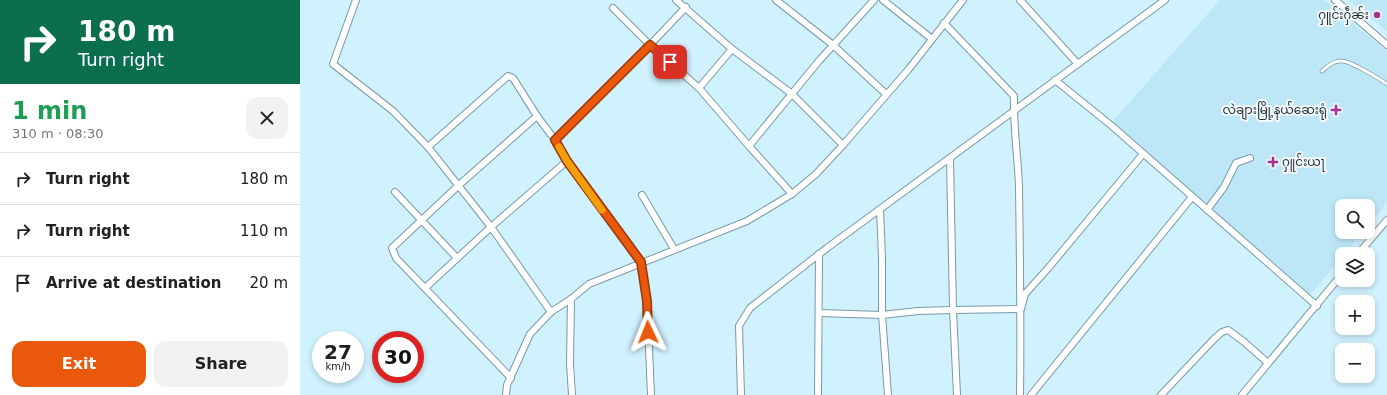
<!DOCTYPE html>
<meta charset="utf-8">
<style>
body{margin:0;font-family:"DejaVu Sans","Noto Sans Myanmar",sans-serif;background:#f2f2f2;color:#202124;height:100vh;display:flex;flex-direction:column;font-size:15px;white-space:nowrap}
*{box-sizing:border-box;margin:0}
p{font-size:13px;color:#757577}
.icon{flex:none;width:22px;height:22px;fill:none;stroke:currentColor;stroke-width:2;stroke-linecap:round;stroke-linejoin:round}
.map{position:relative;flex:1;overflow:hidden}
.details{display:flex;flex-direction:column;background:#fff;width:300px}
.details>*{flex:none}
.hud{background:#0b6e4f;color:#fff;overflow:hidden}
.tools{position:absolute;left:1035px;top:199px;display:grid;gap:8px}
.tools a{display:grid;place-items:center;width:40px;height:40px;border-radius:8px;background:#fff;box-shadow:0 2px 6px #0003;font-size:20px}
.speed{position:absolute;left:12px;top:331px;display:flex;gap:8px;font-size:20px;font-weight:700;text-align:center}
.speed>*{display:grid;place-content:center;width:52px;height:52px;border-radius:50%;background:#fff;box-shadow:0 2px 6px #0003;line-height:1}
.speed small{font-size:10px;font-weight:400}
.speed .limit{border:6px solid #d22;background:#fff;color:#111}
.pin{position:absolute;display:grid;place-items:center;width:34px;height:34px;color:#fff;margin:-17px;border-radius:8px;box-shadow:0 2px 6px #0006}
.me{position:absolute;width:44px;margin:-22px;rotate:358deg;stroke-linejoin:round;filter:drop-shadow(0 0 3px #0008)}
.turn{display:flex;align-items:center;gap:14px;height:84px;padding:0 12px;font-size:18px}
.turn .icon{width:52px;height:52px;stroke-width:2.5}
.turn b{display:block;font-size:28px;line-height:34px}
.round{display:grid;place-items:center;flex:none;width:42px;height:42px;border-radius:12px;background:#f2f2f2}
.summary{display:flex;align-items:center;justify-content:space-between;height:68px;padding:0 12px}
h1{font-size:24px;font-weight:700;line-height:30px;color:#1e9e55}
.action{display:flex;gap:8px;margin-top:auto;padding:8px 12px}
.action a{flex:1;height:46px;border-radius:12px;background:#ea580c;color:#fff;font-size:16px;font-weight:700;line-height:46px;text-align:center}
.action a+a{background:#f2f2f2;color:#202124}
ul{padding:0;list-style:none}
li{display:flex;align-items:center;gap:12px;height:52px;padding:0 12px;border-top:1px solid #e0e0e0}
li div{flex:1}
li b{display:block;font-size:15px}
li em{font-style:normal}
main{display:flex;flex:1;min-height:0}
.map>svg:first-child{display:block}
.built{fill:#bde7f6}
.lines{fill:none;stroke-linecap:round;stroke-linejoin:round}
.lane-casing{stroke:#7a99a5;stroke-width:4.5}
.street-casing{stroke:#7a99a5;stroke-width:8}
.lane{stroke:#fff;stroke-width:3}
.street{stroke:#fff;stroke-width:6}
.route-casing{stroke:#983908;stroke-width:10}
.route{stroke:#ea580c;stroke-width:7}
.slow{stroke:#f59e0b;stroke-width:7}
.poi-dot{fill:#a33391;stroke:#f3f9fc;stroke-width:1.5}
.labels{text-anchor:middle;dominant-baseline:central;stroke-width:4;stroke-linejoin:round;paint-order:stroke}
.poi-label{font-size:12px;fill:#1f2c31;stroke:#f3f9fc;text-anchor:end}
</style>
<main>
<section class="details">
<div class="hud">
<div class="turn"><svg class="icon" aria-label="right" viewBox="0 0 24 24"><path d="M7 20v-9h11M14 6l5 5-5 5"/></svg><div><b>180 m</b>Turn right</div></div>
</div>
<div class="summary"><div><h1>1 min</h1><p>310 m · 08:30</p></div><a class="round"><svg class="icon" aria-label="close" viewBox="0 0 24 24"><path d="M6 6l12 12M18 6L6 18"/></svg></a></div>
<ul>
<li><svg class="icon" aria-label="right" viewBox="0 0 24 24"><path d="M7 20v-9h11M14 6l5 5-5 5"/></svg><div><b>Turn right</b></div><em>180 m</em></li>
<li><svg class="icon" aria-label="right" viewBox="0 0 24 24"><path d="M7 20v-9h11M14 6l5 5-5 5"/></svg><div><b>Turn right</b></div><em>110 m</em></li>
<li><svg class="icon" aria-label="arrive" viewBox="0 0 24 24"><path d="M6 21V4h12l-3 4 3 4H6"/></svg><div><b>Arrive at destination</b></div><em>20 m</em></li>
</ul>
<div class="action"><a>Exit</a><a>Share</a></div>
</section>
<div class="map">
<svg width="1087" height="395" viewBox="0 0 1087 395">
<rect width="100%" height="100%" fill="#d0f1fe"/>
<!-- built -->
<g class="built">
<polygon points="920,0 1024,0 1087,51 1087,203 1068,226 1068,206 1042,206 1042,232 1063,232 1044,254 1042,254 1042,257 1010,295 812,122"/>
<polygon points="1048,0 1087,0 1087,31"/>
</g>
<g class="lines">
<!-- lane casing -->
<g class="lane-casing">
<path id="lane" d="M1022,71c6,-5 12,-11 20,-10 8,0 38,18 45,23"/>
</g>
<!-- street casing -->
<g class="street-casing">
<g id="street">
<polyline points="56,0 33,64 93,111 128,147 191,227 251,312"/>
<polyline points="376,0 432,49 492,94 543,145"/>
<polyline points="476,0 533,45 586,94"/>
<polyline points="583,0 632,39"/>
<polyline points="720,0 778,64"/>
<polyline points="1035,0 1087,45"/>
<polyline points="313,8 350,45 399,88 449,146"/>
<path d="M644,23l70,73c-1,30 4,61 5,91 1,69 2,139 1,208"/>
<polyline points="755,80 812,126 1017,306"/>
<polyline points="399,88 432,49"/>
<polyline points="255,140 350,45 386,7"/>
<polyline points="128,147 208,76 213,78 237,116 255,140 267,161 341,262 347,301 351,395"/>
<polyline points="650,158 653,310 657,395"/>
<polyline points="95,192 157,258"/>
<polyline points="492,194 449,146 518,62 574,0"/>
<polyline points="342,195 374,249"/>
<polyline points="580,209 582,258 582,315 588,395"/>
<polyline points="907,210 924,187 936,163 950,158"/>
<polyline points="1058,254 1087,220"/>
<polyline points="125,288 191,227 267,161"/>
<polyline points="271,299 270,364 272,395"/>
<polyline points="519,313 582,315 618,311 653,310 721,309 725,294 750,266 843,154"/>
<polyline points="211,378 96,258 92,248 159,185 237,116"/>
<polyline points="206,395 207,385 230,334 251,312 271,299 289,284 447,221 492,194 516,174 543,145 608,70 663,0"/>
<polyline points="441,395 439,326 450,308 527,248 865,0"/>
<polyline points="518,395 519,254"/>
<polyline points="731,395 892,197"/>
<polyline points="861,395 915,338 922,332 928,330 943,341 968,363"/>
<polyline points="942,395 1042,274"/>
</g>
</g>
<!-- lane -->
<use href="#lane" class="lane"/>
<!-- street -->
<use href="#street" class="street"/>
</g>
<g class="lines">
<!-- route casing -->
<g class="route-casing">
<polyline id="route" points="348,332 347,301 341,262 267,161 255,140 350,45 370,62"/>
</g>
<!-- route -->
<use href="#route" class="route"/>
<!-- slow -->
<polyline class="slow" points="259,147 267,161 302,210"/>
</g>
<!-- markers -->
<g class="poi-dot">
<circle cx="1077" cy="15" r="4"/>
<path d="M1034 104h4v4h4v4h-4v4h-4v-4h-4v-4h4z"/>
<path d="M971 156h4v4h4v4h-4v4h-4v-4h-4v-4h4z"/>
</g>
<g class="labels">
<!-- poi labels -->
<g class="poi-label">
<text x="1069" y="15">ႁူင်းႁဵၼ်း</text>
<text x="1027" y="110">လဲချားမြို့နယ်ဆေးရုံ</text>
<text x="982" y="162" text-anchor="start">ႁူင်းယႃ</text>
</g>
</g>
</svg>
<div class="tools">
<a><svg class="icon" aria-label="search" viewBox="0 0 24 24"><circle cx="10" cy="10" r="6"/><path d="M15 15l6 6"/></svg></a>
<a><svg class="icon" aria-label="layers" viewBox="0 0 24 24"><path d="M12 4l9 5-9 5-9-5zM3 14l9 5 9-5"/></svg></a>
<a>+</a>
<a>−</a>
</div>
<div class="speed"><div>27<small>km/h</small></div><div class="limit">30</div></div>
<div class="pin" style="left:370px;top:62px;background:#d93025"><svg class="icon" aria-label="arrive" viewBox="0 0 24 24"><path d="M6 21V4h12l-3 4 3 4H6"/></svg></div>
<svg class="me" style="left:348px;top:332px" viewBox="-20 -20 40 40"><path d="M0-17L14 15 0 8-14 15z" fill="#ea580c" stroke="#fff" stroke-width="4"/></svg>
</div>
</main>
